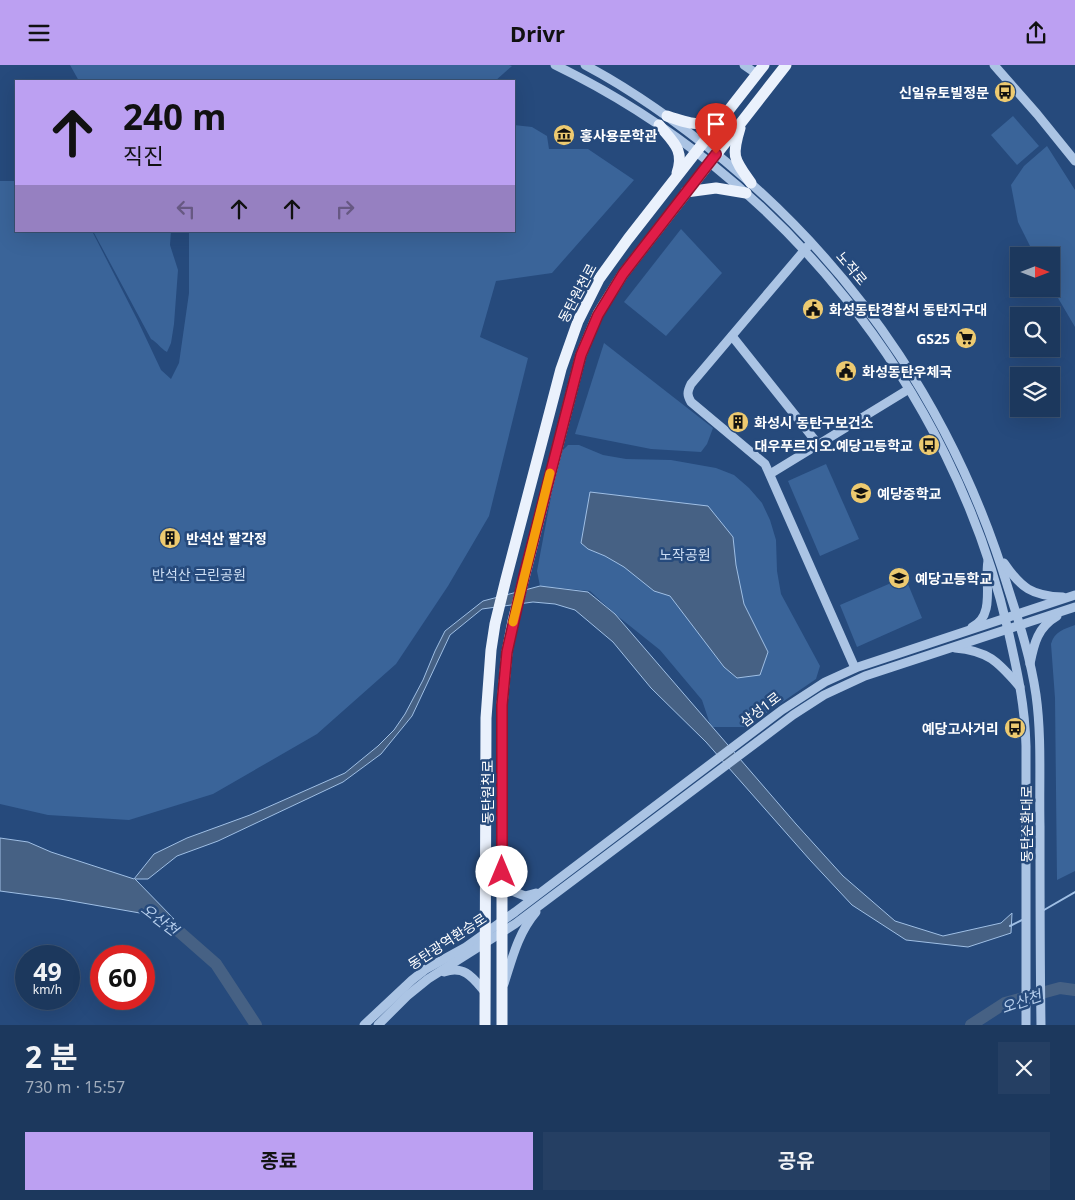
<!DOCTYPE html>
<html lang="ko">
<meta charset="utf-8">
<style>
body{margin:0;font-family:"Noto Sans","Noto Sans KR",sans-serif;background:#253f63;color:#f1f3f6;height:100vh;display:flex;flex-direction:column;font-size:19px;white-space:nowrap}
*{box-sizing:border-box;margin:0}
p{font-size:16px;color:#a0acbc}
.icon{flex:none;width:28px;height:28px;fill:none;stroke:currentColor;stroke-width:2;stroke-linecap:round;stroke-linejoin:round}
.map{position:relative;height:960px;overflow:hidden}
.details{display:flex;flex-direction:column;background:#1c385d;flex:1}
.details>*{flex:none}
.top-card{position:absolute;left:15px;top:15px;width:500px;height:152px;border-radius:0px;box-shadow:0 5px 20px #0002,0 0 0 1px #3a5272;background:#bca0f2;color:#111;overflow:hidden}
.needle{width:32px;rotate:90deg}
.buttons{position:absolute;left:1010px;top:182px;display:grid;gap:10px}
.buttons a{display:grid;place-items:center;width:50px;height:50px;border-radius:0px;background:#1c385d;box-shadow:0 5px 20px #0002,0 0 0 1px #3a5272;font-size:25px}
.speed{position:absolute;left:15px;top:880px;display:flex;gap:10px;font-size:25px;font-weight:700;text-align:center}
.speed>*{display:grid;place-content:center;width:65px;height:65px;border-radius:50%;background:#1c385d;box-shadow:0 5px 20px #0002,0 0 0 1px #3a5272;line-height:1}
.speed small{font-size:12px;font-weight:400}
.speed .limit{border:8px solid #d22;background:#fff;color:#111}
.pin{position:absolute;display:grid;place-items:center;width:42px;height:42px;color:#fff;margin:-51px -21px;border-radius:50% 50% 50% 0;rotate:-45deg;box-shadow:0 0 5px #0007}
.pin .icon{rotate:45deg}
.me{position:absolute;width:55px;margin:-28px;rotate:0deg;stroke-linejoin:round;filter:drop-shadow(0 0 4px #0008)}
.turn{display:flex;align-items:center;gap:18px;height:105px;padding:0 25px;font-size:22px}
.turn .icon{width:65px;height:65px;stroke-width:2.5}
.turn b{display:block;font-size:35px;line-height:42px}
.lanes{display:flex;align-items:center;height:48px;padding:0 25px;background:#0003;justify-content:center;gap:25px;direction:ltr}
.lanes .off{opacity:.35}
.round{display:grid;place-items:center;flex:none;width:52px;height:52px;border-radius:0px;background:#253f63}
.head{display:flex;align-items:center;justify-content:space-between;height:85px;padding:0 25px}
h1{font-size:30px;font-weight:700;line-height:38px}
.primary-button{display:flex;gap:10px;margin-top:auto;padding:10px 25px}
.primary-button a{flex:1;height:58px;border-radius:0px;background:#bca0f2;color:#111;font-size:20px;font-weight:700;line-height:58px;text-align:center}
.primary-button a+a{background:#253f63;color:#f1f3f6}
header{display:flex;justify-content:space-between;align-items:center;height:65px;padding:0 25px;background:#bca0f2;color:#111;font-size:22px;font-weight:700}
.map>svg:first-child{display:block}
.green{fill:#3a6499}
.water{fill:#466184;stroke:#9fbfe5}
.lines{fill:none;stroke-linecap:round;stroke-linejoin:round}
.stream{stroke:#9fbfe5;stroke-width:2}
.river{stroke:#466184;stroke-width:12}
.minor{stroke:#abc4e4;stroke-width:9}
.major{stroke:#eaf1fc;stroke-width:11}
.route-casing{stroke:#92132f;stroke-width:12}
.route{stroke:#e11d48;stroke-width:9}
.slow{stroke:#f59e0b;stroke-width:9}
.labels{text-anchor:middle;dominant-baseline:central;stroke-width:5;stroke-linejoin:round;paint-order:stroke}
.poi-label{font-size:14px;font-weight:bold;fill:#fff;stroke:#264a7c;text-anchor:start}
.street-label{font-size:14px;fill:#fff;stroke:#264a7c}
.park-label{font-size:14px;fill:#cddef4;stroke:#264a7c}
.water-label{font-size:15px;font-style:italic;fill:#b6ceec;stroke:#264a7c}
</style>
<header><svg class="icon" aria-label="menu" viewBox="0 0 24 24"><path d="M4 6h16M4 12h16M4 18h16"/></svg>Drivr<svg class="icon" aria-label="share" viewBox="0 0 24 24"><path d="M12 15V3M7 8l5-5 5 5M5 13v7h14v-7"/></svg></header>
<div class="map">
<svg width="1075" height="960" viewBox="0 0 1075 960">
<rect width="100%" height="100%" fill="#264a7c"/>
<!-- green -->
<g class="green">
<polygon points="70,0 509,0 512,1 495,16 79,16"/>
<polygon points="1013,51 1039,81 1017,100 991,70"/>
<polygon points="514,60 532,62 547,71 549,84 588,84 634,115 552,208 496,216 480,272 528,293 489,451 448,521 396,599 317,669 213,729 129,755 48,750 0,739 0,116 16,116 16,166 92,166 137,254 161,305 171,314 179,298 189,228 189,166 514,166"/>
<polygon points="1047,81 1075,125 1075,262 1051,221 1051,191 1035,191 1018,157 1011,120 1024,101"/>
<polygon points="681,164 722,208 666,271 624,237"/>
<path d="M93,166h78l-1,14 8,25 -4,54 -3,19 -4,9c-7,-4 -9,-9 -16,-13z"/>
<polygon points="604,278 713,363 707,379 701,387 651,384 575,369"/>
<polygon points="568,380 579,380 603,390 626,394 671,395 716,403 734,410 749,423 762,438 770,455 776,475 777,506 781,529 820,601 816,614 746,662 711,662 702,635 660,585 615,549 590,526 540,521 537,506 559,389"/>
<polygon points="826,399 859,474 820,491 788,416"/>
<polygon points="905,512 922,553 857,582 840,540"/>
<path d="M1075,560v246l-18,9 -2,-182 -4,-54c3,-12 13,-15 24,-19z"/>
</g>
<!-- water -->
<g class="water">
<polygon points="590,427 708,441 733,472 736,500 744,539 768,587 760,610 737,613 724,602 670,531 654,526 624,502 605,491 588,484 581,478"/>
<polygon points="540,521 588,527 615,549 796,759 843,811 895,856 943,871 1001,858 1012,848 1011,868 968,882 906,875 852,840 810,795 706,677 651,623 613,577 575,545 555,539 533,537 482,544 450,570 412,651 381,689 343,717 218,776 177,791 148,814 135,814 174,854 60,834 0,826 0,773 28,777 51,787 134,814 154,789 187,773 250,750 345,708 378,681 394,665 405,649 423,615 435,586 445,566 483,536"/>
</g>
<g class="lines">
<!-- stream -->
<g class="stream">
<polyline points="1044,845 1075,827"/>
<polyline points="1010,861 1024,854"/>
</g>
<!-- river -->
<g class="river">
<polyline points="147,842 175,863 216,899 256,960"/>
<polyline points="971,960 1005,938 1060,923 1075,925"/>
</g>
<!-- minor -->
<g class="minor">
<path d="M555,0c224,108 397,322 453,565 9,40 17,75 18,116v279"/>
<path d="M585,0c51,27 96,60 140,96 137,114 233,260 284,430 11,34 22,69 27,104 6,43 3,88 4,131 0,66 0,133 1,199"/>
<polyline points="744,0 757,9"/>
<polyline points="994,0 1037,49 1075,96"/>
<path d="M808,181l-117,138c-4,8 -4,11 0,18l74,62 90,204"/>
<polyline points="732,271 818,379"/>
<polyline points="770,409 909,324"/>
<path d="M1004,498c17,25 28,33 59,34"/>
<path d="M972,562c24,-11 12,-46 16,-66"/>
<path d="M955,583c34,3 43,14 65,39"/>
<path d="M1030,599c4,-21 8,-37 27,-48"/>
<polyline points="505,801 512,826 525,831 536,828"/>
<path d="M444,907c21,-7 29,6 41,20"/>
<path d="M504,919c8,-25 14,-51 32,-72"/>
<polyline points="364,960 412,915 426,904 466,882 515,847 782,645 825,617 858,602 1075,530"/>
<polyline points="378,960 407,931 428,914 515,859 793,650 824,630 865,611 1075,542"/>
</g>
<!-- major -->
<g class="major">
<path d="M667,51c29,10 29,10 58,-1"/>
<path d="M659,60c14,17 26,25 18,48"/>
<path d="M740,63c-9,29 -6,31 11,55"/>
<polyline points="686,127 716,123 746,128"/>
<polyline points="485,960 486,653 491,585 495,559 506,514 561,304 578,256 599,214 628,174 764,0"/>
<polyline points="502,960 502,640 507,587 513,556 581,290 598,249 623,209 786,0"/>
</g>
</g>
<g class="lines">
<!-- route casing -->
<g class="route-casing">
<polyline id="route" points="502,807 502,640 507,587 524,511 581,290 598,250 623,209 716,89"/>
</g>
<!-- route -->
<use href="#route" class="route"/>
<!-- slow -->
<polyline class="slow" points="513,557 550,408"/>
</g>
<!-- icons -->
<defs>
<g id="bus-disc" transform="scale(1.125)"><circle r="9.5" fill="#edca70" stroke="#264a7c"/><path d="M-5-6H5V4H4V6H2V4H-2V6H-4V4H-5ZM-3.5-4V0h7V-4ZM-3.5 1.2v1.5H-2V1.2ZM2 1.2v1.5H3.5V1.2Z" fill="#111"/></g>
<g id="museum-disc" transform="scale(1.125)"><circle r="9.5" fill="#edca70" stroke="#264a7c"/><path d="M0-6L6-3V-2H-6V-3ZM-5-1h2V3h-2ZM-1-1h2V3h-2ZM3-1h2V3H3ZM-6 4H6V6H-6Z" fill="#111"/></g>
<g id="civic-disc" transform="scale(1.125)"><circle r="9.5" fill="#edca70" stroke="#264a7c"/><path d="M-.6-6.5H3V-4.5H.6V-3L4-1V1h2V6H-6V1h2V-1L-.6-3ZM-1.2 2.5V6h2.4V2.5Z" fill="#111"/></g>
<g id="supermarket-disc" transform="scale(1.125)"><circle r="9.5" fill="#edca70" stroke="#264a7c"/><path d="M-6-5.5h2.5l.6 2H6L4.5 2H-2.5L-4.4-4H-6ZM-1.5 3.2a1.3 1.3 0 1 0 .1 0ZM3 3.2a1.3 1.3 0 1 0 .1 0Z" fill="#111"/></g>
<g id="building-disc" transform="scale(1.125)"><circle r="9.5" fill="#edca70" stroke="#264a7c"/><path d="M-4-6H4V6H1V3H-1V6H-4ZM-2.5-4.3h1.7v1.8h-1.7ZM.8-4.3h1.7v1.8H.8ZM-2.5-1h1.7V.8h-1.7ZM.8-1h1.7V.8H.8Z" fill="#111"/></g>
<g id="school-disc" transform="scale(1.125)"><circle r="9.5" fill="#edca70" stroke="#264a7c"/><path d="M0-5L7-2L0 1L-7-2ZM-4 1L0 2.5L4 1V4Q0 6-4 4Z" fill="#111"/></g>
</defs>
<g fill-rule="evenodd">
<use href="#bus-disc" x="1005" y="27"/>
<use href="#museum-disc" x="564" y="70"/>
<use href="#civic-disc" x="813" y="244"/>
<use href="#supermarket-disc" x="966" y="273"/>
<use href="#civic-disc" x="846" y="306"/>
<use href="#building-disc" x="738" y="357"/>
<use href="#bus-disc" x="929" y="380"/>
<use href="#school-disc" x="861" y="428"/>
<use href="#building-disc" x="170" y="473"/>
<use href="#school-disc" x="899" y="513"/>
<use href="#bus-disc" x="1015" y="663"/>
</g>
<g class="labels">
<!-- poi labels -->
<g class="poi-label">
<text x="989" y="27" text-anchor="end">신일유토빌정문</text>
<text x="580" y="70">홍사용문학관</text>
<text x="829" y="244">화성동탄경찰서 동탄지구대</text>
<text x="950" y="273" text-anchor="end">GS25</text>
<text x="862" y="306">화성동탄우체국</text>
<text x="754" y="357">화성시 동탄구보건소</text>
<text x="913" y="380" text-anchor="end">대우푸르지오.예당고등학교</text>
<text x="877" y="428">예당중학교</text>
<text x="186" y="473">반석산 팔각정</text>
<text x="915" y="513">예당고등학교</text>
<text x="999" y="663" text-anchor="end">예당고사거리</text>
</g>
<!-- street labels -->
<g class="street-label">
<text transform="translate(852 203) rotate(50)">노작로</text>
<text transform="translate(577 228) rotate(-62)">동탄원천로</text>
<text transform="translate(760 644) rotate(-37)">삼성1로</text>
<text transform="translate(487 727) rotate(-90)">동탄원천로</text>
<text transform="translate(1026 759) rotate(-90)">동탄순환대로</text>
<text transform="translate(447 876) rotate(-33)">동탄광역환승로</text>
</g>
<!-- park labels -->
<g class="park-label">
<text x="685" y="489">노작공원</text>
<text x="199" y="509">반석산 근린공원</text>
</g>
<!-- water labels -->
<g class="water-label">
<text transform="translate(160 854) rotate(37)">오산천</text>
<text transform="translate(1021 936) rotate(-19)">오산천</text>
</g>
</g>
</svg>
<div class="buttons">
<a><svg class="needle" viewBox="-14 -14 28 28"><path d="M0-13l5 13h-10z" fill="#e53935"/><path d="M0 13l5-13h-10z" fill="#a0acbc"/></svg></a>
<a><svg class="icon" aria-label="search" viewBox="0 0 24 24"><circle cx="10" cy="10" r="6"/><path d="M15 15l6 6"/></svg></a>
<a><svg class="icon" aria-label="layers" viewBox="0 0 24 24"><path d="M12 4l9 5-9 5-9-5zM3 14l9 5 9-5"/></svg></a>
</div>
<div class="speed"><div>49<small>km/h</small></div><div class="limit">60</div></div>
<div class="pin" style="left:716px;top:89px;background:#d93025"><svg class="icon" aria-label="arrive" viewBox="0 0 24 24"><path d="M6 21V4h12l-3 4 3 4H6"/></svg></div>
<svg class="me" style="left:502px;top:807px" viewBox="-20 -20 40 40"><circle r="19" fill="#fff"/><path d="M0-13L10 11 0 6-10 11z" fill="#e11d48"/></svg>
<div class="top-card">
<div class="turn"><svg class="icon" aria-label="ahead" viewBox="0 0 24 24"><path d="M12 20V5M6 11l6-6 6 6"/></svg><div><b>240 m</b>직진</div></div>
<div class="lanes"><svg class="icon off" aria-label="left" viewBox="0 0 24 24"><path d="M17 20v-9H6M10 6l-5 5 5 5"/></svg><svg class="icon" aria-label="ahead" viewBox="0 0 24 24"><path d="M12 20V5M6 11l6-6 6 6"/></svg><svg class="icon" aria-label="ahead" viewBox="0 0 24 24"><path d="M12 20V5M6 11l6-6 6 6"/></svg><svg class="icon off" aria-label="right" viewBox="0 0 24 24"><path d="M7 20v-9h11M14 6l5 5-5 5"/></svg></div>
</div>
</div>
<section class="details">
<div class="head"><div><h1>2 분</h1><p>730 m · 15:57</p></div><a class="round"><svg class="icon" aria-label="close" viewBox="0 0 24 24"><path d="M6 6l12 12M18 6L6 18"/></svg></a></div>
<div class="primary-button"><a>종료</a><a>공유</a></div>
</section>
